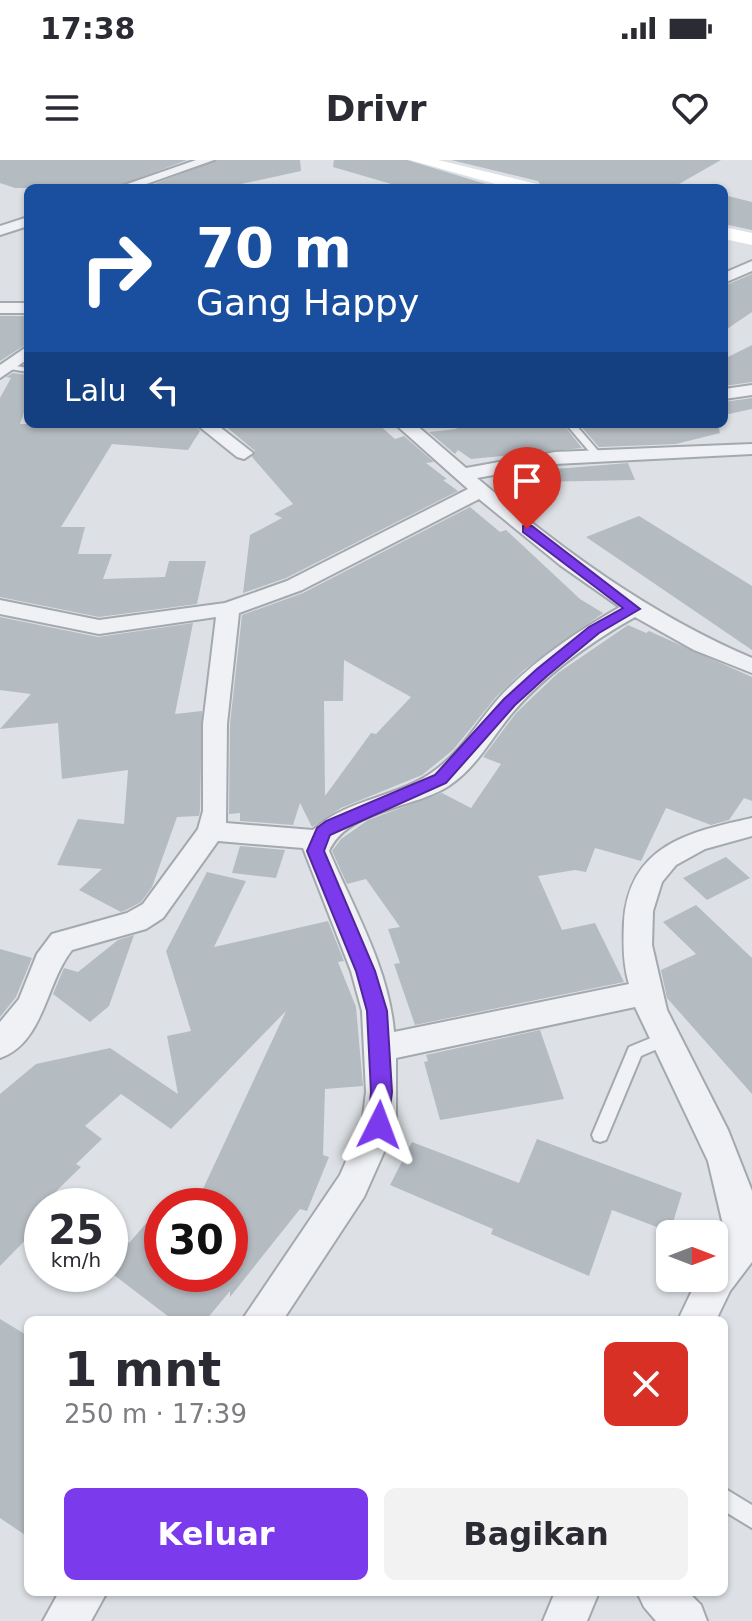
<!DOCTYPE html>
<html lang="id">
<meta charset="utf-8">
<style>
body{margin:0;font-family:"DejaVu Sans",sans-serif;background:#f2f2f3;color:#2b2b33;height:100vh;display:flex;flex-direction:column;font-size:30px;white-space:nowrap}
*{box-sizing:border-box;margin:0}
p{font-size:26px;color:#7c7c81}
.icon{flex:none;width:44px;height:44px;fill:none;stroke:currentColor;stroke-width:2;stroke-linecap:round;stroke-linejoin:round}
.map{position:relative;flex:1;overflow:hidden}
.drawer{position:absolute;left:24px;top:1156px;width:704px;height:280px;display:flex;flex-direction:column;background:#fff;border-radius:12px;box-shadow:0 2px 6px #0004}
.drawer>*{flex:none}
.hud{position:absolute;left:24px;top:24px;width:704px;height:244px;border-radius:12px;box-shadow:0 2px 6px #0004;background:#1a4fa0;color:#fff;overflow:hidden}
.needle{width:52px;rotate:90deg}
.tools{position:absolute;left:656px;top:1060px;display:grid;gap:16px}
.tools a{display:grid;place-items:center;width:72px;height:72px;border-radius:12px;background:#fff;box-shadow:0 2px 6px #0004;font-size:40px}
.speed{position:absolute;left:24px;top:1028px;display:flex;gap:16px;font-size:40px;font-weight:700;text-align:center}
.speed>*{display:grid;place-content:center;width:104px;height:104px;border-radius:50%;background:#fff;box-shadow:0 2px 6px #0004;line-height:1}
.speed small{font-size:20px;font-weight:400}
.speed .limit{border:12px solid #d22;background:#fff;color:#111}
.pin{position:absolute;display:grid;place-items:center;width:68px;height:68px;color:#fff;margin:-82px -34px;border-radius:50% 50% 50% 0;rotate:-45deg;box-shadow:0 0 8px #0007}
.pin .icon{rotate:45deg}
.me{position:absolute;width:88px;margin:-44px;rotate:3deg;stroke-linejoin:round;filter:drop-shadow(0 0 6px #0008)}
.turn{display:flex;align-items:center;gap:28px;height:168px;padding:0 40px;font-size:36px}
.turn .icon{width:104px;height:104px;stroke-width:2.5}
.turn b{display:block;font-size:56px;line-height:68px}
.then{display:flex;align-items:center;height:76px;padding:0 40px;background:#0003;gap:16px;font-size:30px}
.round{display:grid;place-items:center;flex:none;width:84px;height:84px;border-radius:12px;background:#f2f2f3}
.headline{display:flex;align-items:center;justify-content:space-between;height:136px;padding:0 40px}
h1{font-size:48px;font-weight:700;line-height:60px}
.action{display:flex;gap:16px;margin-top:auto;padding:16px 40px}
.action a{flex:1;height:92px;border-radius:12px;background:#7c3aed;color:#fff;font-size:32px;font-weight:700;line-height:92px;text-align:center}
.action a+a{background:#f2f2f3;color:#2b2b33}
.status{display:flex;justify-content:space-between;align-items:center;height:56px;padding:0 40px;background:#fff;direction:ltr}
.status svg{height:22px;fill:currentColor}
header{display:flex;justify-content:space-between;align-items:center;height:104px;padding:0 40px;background:#fff;font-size:36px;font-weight:700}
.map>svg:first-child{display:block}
.building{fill:#b4bbc1;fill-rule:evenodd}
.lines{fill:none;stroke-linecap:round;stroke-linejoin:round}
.service-casing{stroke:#a3a9ae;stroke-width:4}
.minor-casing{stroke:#a3a9ae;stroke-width:4}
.service{fill:#eff1f4;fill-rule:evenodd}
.minor{fill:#eff1f4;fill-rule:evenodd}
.secondary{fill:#fff;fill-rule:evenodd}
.route{fill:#7c3aed;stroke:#51269a;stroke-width:2}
</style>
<div class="status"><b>17:38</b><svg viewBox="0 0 49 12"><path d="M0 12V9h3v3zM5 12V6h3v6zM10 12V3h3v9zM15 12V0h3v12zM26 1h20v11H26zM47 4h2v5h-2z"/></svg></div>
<header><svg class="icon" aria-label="menu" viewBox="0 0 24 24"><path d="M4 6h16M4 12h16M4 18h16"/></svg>Drivr<svg class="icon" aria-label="heart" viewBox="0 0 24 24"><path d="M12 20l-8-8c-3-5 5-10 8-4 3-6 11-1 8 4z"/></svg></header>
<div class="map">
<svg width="752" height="1461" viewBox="0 0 752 1461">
<rect width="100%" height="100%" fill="#dde1e5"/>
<!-- building -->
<g class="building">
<polygon points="0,0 187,0 113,28 15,28 0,23"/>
<polygon points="217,0 300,0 301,11 223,28 144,28"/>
<polygon points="334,0 407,0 499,28 405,28 333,7"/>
<polygon points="451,0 721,0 672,28 543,28 538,21"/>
<polygon points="724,35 752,42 752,70 724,64"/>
<polygon points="752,114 752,152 724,171 724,126"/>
<polygon points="0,156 28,156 28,183 0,201"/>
<polygon points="752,185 752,222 724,226 724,199"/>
<polygon points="13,213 28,215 28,241 20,264 193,264 200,271 188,290 112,284 61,367 85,367 78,394 112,394 103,419 165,417 169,401 206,401 197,444 99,457 0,437 0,238 11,218 6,217"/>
<polygon points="752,238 752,249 724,255 724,242"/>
<polygon points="223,264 378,264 395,279 404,276 434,302 426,303 447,319 443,320 458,331 286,418 243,433 250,375 282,358 274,354 293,344 252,297 255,291"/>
<polygon points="454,264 563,264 582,288 471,299 458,290 455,294 429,272 457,269"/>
<polygon points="579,264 718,264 720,273 676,284 599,287"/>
<polygon points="628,303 635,320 535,322 531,311"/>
<path d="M470,347l30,25 6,-2 74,69 23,14 -79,57 -28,27 -43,53 -31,25 -81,33 -29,19 -12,-24 -7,22 -53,-4v-8l-11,1 1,-90 12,-109 61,-22zM344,500l67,37 -35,37 -5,-1 -46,63 -1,-95h19z"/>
<polygon points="639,356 752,426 752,490 586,377"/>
<polygon points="0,457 98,477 193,463 175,554 202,551 200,651 199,656 177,657 152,727 141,742 126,750 121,752 79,730 102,709 57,705 78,659 124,664 128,610 62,619 58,563 0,569 31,534 0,530"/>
<polygon points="628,465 646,473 649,471 752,517 752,641 744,638 729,660 711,665 666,648 641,701 595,688 586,712 575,710 538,716 562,770 595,763 624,822 415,865 394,804 400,803 388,769 400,767 366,719 347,724 332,691 341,679 368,660 442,633 471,648 501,604 483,597 516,553 558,513"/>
<polygon points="240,686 285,690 276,718 232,713"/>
<polygon points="726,697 750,718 707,740 683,718"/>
<polygon points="207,712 246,721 214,787 328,761 344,801 338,802 356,847 363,926 325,929 323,995 329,997 307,1051 300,1049 230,1137 230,1131 206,1160 173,1160 110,1112 110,1094 124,1079 129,1083 162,1045 162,1114 230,1114 230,1046 195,1046 286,851 171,969 121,934 85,966 102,979 76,1004 81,1007 42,1045 42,1063 0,1106 0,934 36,904 110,888 178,934 167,876 191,871 166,791"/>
<polygon points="696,745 752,798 752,934 667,838 661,810 696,794 663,762"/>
<polygon points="134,775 109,846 90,862 53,834 64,808 78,812 118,780"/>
<polygon points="0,789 32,798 16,837 0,857"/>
<polygon points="540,870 564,939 440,960 424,902 428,901 426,895"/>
<polygon points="537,979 682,1033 670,1072 612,1050 589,1116 491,1074 493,1069 390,1025 412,982 519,1023"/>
<polygon points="0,1159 28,1176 28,1377 0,1358"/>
</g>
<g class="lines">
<!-- service casing -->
<g class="service-casing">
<g id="service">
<polygon points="4,204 28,208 28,212 4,208"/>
<polygon points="566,264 575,264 600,293 600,297 594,297"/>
<polygon points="663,873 669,874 671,879 669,884 641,896 606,980 600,982 594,980 592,975 629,887"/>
<polygon points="724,1328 752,1345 752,1368 724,1351"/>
</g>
</g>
<!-- minor casing -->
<g class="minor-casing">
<g id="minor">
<polygon points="196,0 214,0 135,28 116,28"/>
<polygon points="28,57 28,66 0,75 0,66"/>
<polygon points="752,101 752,111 724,123 724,113"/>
<rect x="0" y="143" width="28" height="10"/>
<polygon points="28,186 28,199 0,218 0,205"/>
<polygon points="752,225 752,235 724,239 724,229"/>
<polygon points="196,264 216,264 253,293 244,299 237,297"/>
<path d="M395,264h20l51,44 89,-16 197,-8v10l-197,10 -78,14c84,71 172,136 275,180v15l-58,-23 -59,-33c-44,25 -87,55 -121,94 -21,24 -36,55 -64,74 -35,24 -101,23 -121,66 25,58 60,118 65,181l235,-48c-6,-20 -6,-41 -5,-62 5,-77 65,-90 128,-104v18l-47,13 -29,16 -14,17 -9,29 -1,34 15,65 61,120 24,61v71l-22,29 -14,29h-38l20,-42h16v-24l12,-14 -1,-7 -17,-72 -73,-154 -239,51v67l-32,72 -81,123h-41l98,-145 22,-50 4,-33 -4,-81 -11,-40 -48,-123 -85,-7 -55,77 -17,11 -74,21c-26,32 -28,93 -72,108v-36l19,-23 18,-45 15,-20 75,-21 16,-9 55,-75 5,-18v-87l13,-107 -117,17 -99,-20v-14l99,20 126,-17 62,-22 181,-92zM479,339l81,66 60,42c-44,25 -87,54 -122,92 -20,23 -35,50 -60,69 -37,30 -89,29 -125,62l-87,-7 1,-99 12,-111 63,-23z"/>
<polygon points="59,1432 107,1432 91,1461 43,1461"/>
<polygon points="555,1432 599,1432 587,1461 543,1461"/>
<polygon points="637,1432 688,1432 701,1445 707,1461 656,1461 644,1447"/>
</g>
</g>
<!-- service -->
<use href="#service" class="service"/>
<!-- minor -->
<use href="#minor" class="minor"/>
<!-- secondary -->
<g class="secondary">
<polygon points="410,0 438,0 537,24 540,28 510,28"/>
<polygon points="724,67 752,73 752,85 724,79"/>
</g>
</g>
<!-- route -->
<polygon class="route" points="523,366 532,366 640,449 599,473 547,516 515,545 446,623 330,675 324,691 375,811 387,851 392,932 387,971 372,971 368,965 371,932 367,851 356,811 307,691 317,668 326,661 435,615 504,539 537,509 589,467 623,448 523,372"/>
</svg>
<div class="tools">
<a><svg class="needle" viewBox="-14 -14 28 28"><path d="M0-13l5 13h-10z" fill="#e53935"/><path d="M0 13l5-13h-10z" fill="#7c7c81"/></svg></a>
</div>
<div class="speed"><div>25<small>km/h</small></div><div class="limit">30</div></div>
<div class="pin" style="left:527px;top:369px;background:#d93025"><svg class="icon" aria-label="arrive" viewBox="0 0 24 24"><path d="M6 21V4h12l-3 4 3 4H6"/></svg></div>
<svg class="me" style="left:379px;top:965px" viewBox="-20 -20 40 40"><path d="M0-17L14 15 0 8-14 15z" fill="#7c3aed" stroke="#fff" stroke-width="4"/></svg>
<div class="hud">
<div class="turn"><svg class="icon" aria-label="right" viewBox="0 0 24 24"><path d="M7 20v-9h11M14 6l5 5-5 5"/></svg><div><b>70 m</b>Gang Happy</div></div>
<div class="then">Lalu<svg class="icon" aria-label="left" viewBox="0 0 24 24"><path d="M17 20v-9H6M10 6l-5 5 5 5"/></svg></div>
</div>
<section class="drawer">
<div class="headline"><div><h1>1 mnt</h1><p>250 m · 17:39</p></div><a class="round" style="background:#d93025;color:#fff"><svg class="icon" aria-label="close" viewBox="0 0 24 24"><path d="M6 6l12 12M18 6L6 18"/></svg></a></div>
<div class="action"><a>Keluar</a><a>Bagikan</a></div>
</section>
</div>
